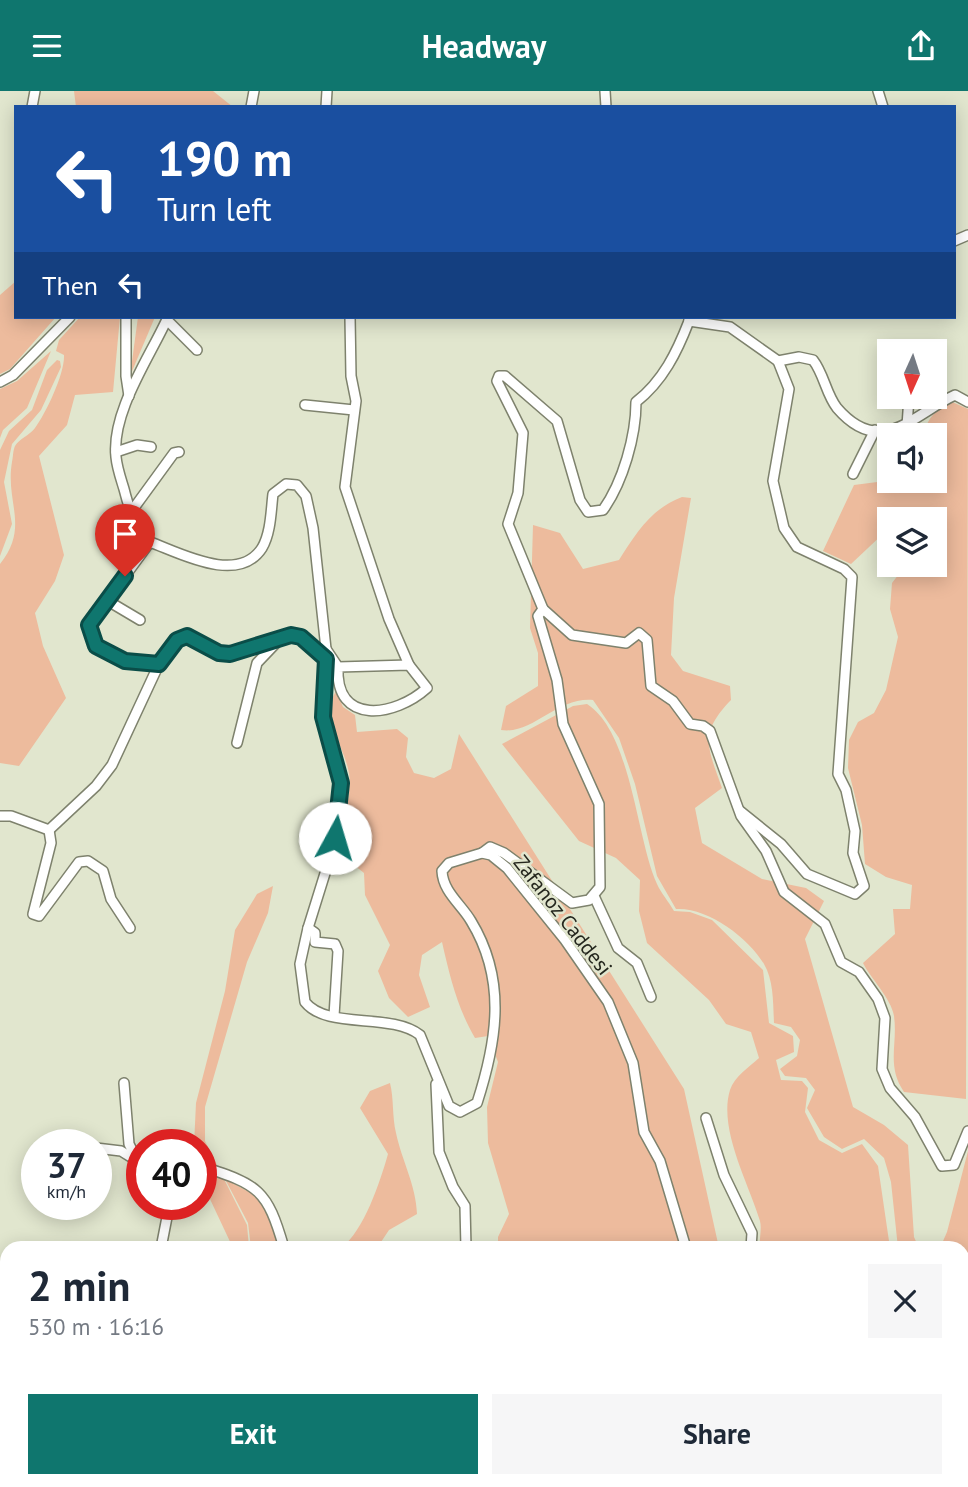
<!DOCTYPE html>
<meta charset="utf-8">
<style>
body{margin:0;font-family:"PT Sans",sans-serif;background:#f6f6f7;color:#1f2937;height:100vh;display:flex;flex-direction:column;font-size:26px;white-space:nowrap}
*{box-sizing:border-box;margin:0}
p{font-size:23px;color:#747a83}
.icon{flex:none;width:38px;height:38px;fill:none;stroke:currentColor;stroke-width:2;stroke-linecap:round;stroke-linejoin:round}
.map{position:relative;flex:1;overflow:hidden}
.sheet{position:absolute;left:0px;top:1150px;width:970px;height:247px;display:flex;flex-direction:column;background:#fff;border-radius:21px 21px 0 0;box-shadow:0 4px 18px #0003}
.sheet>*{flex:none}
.hud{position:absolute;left:14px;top:14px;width:942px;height:214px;border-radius:0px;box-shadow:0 4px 18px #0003;background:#1a4fa0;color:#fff;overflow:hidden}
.needle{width:46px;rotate:183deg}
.buttons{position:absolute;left:877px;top:248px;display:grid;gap:14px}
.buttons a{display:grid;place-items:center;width:70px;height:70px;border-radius:0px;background:#fff;box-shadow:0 4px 18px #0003;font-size:35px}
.speed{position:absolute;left:21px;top:1038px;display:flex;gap:14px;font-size:35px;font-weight:700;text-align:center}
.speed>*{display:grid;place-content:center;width:91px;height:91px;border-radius:50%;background:#fff;box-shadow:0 4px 18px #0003;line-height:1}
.speed small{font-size:18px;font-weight:400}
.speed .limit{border:10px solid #d22;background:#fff;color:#111}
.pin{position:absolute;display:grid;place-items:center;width:60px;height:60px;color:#fff;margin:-72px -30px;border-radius:50% 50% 50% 0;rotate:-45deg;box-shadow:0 0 7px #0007}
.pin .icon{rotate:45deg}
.me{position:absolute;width:77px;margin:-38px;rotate:6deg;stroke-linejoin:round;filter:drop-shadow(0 0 5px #0008)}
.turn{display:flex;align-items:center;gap:24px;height:147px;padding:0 28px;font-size:32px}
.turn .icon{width:91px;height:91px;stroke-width:2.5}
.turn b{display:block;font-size:49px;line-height:60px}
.then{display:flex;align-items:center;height:66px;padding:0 28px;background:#0003;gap:14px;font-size:26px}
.round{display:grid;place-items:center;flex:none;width:74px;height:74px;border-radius:0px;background:#f6f6f7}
.headline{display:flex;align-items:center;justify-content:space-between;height:119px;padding:0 28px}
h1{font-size:42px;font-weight:700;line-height:52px}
.cta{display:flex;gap:14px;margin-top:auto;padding:14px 28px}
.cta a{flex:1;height:80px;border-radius:0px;background:#0f766e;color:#fff;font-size:28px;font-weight:700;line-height:80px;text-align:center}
.cta a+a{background:#f6f6f7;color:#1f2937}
header{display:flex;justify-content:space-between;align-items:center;height:91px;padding:0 28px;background:#0f766e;color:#fff;font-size:32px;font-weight:700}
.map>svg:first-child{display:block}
.green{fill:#edbb9d}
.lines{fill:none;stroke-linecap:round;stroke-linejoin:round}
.minor-casing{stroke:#7e826d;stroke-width:12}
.minor{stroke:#fff;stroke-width:9}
.route-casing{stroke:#0a4d48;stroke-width:18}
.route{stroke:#0f766e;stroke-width:12}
.labels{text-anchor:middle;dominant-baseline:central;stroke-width:5;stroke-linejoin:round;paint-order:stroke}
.street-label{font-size:21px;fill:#25271e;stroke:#e1e6ce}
</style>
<header><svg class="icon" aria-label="menu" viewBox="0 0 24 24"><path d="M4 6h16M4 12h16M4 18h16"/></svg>Headway<svg class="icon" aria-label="share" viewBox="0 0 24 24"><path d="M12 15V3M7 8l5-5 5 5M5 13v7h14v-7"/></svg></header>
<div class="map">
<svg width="968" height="1396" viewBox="0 0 968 1396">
<rect width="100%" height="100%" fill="#e1e6ce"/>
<!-- green -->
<g class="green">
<polygon points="74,0 213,0 233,16 76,16"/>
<polygon points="16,190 16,226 56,226 10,278 0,283 0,204"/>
<path d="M80,226h40l-7,75 -38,3 -8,30 -28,31 25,99 -9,26 -20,32 8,33 23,52 -47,68 -19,-3v-199c30,-38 5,-61 12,-102 1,-4 1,-12 3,-16 4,-7 15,-11 20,-18 11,-15 30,-55 29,-73l-8,-4 3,-11z"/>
<polygon points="138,226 155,226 130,285"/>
<polygon points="51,260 27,317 3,339 0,347 0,298 17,290"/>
<polygon points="57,269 60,270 61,276 41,319 12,353 4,391 12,433 0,465 0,359 9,340 32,319 47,279"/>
<path d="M950,310l18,8 -2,690 -62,-7c-18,-26 -6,-48 -10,-76 -3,-18 -23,-37 -31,-53l32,-29 -2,-25h17l2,-24 -26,-8 -21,-13 -3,-39 -14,-57 1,-28 9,-18 16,-9 12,-23 12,-53 -8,-28 2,-26 14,-18h28v-45h-45v14l-4,-2 -34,32 -28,-13 31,-66 31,-4 4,-3v3h45v-45h-10c3,-19 11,-24 26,-35z"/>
<path d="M682,406l9,1 -17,100 -3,57 12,16 47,15 1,14c-33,34 -23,48 -9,88l-27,20 7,35 60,36 44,9 18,13 -19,38 48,168 31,18 24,20 6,92 5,11h-21l-7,-66 -7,-24 -20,-19 -22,10 -18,-12 -17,-29 8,-18 -9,-12 -21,-2 -5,-7 17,-13 3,-16 -9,-13 -17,-4c-1,-19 0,-42 -10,-59 -16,-27 -57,-57 -88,-55l-19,-33 -22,-92 -16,-46 -26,-38c-37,-3 -60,35 -92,30l5,-24 32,-20v-33l-8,-25 3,-103 27,8 23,36 36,-9c17,-27 33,-52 63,-63z"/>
<path d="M336,600l7,16 12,8 2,17 40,-3 11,9 -2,19 8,16 20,5 17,-9 8,-35 225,355 35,159h-221v-11l11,-23 -21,-71 -1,-36 11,-45 -10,-26 -13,2c-18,-31 -25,-61 -33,-96l-20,13 -3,20 11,32 -22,10 -19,-19 -11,-27 12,-26 -25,-50 -1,-22 -25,-20c3,-18 13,-64 10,-80 -5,-29 -30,-54 -13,-82z"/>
<path d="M587,613c45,29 49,134 70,180 4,9 12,18 17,27l16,1 22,8 51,50 6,53 24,13 1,16 -18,8 5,20 21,1 6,7 -3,24 14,28 23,13 20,-9 16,22 12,82h-130c-1,-9 2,-19 0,-27 -11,-37 -42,-92 -30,-131 4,-13 19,-23 29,-32l-8,-26 -25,-8 -17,-24 -62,-57 -8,-32 1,-31 -24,-22 -37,-17 -77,-97 71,-38z"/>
<polygon points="273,795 268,822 247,871 205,1016 205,1050 247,1134 249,1157 233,1157 201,1089 201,1054 194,1054 196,1012 225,900 235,839 257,803"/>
<path d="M390,992c4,16 2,33 6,50 6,28 20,52 21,81l-28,16 -12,18h-36c23,-17 39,-66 47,-94l-28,-46 10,-17z"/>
<polygon points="968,1060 968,1178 963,1187 962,1157 940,1157 947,1141"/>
<polygon points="225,1088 262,1108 280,1157 251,1157 248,1132"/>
<polygon points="963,1257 968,1259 968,1396 847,1396 864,1390 962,1390"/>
<polygon points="244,1390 283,1390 285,1396 245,1396"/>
<polygon points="311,1390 415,1390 419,1396 312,1396"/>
<polygon points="436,1390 487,1390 486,1396 439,1396"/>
<polygon points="506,1390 670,1390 668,1396 506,1396"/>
</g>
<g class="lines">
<!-- minor casing -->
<g class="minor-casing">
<g id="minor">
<polyline points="605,0 606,16"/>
<polyline points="878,0 883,16"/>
<polyline points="32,16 35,0"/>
<polyline points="251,16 254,0"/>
<polyline points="326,16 327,0"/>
<polyline points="954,150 968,144"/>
<polyline points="126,226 126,285 129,305"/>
<path d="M168,226c-18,40 -57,95 -52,140 1,11 5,22 8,32 5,20 11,38 26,53 30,11 88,43 112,6 9,-15 9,-38 11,-54l13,-10 11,1 9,11 7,32 13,121 -3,68 18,66 -5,55 -28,90 -8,36 5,38c22,28 85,10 115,33l29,71 11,6 17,-9c20,-62 30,-123 -6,-182 -10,-17 -28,-29 -29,-50l7,-8 33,-10 9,2 16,13 58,72 43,62 25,61 11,69 16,29 26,87"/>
<polyline points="350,226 351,285 356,310 345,396 389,528 409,574"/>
<path d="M689,226v4l41,6 48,34 21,-4 14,3c11,14 13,34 24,48 44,51 77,6 118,-13l13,7"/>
<polyline points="167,229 197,259"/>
<polyline points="0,291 13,284 70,226"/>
<polyline points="305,314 354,319"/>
<polyline points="907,335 909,306"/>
<polyline points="116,361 137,354 151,356"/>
<polyline points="853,383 875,339"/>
<polyline points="131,421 174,362 179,361"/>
<polyline points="108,510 140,529"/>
<polyline points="543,518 572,544 626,552 639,542 647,549 651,595 673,610 690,633 703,635 710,640 741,725 766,760 784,801 825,833 841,871 859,881 878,908 885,927 882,978 890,997 915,1026 942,1075 954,1074 968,1040"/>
<path d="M326,558l12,18 71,-2 18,23c-32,29 -92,38 -89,-21"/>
<polyline points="159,573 177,549 187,545 219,562 231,563 291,544 301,546 326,567"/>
<polyline points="237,652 257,572 278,550"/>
<polyline points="740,720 781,753 807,783 855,803 864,795 853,762 855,740 846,699 838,683 852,486 844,478 797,456 784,437 773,390 789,298 778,270"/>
<polyline points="0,725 11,725 49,739 96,695 112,674 159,573 125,570 96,555 89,534 150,451"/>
<polyline points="49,739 51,752 33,823 39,825 79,771 88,770 103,780 111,808 130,837"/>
<path d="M482,762l8,-6 14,6 68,50 17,-3 11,-13 -1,-83 -36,-80 -6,-44 -19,-64 5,-7 -35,-85 10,-31 5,-60 -26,-52 2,-5h6l52,45 23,79 8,12 15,-2c20,-28 33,-74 33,-108 27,-21 41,-50 53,-81"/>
<polyline points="594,805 618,857 637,872 651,906"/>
<polyline points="308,837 315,842 315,851 335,853 338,860 334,925"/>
<polyline points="124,992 129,1053 137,1069"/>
<polyline points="436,993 439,1061 453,1096 465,1115 466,1157"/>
<polyline points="706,1027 724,1084 752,1142 751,1157"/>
<polyline points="96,1057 121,1060 134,1068"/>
<path d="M201,1075c58,19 66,23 83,82"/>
<polyline points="161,1157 168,1121 175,1113"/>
<polyline points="0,1270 7,1318"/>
<polyline points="16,1390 17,1396"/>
<polyline points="50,1390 55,1396"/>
<polyline points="301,1390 302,1396"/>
<polyline points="500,1390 500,1396"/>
<polyline points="744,1391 757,1396"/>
<polyline points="105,1396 106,1390"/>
<polyline points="674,1396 676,1390"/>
</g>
</g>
<!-- minor -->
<use href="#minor" class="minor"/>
</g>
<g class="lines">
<!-- route casing -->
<g class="route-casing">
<polyline id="route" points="125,485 89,534 96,555 125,570 159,573 177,549 187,545 219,562 230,563 291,544 301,546 326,568 323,626 341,692 335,747"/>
</g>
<!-- route -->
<use href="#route" class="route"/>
</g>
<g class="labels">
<!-- street labels -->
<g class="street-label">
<text transform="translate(563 824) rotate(52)">Zafanoz Caddesi</text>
</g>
</g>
</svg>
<div class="buttons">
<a><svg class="needle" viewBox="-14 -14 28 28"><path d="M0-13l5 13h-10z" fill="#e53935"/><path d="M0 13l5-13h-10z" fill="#747a83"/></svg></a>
<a><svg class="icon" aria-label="sound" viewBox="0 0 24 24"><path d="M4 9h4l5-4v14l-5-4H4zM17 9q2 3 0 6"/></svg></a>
<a><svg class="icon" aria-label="layers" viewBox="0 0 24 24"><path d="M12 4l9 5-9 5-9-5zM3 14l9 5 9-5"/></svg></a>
</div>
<div class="speed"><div>37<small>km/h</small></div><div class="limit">40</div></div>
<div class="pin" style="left:125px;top:485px;background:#d93025"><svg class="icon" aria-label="arrive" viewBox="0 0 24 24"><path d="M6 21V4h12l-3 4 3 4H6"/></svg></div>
<svg class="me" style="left:335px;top:747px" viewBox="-20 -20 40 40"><circle r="19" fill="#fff"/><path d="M0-13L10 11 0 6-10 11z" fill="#0f766e"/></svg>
<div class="hud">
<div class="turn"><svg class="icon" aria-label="left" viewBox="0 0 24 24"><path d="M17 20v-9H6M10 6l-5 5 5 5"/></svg><div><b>190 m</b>Turn left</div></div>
<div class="then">Then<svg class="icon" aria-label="left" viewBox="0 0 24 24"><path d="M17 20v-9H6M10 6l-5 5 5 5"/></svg></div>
</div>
<section class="sheet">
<div class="headline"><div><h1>2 min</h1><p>530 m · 16:16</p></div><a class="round"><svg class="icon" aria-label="close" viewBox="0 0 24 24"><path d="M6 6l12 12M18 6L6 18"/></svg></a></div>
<div class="cta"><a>Exit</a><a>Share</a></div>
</section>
</div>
